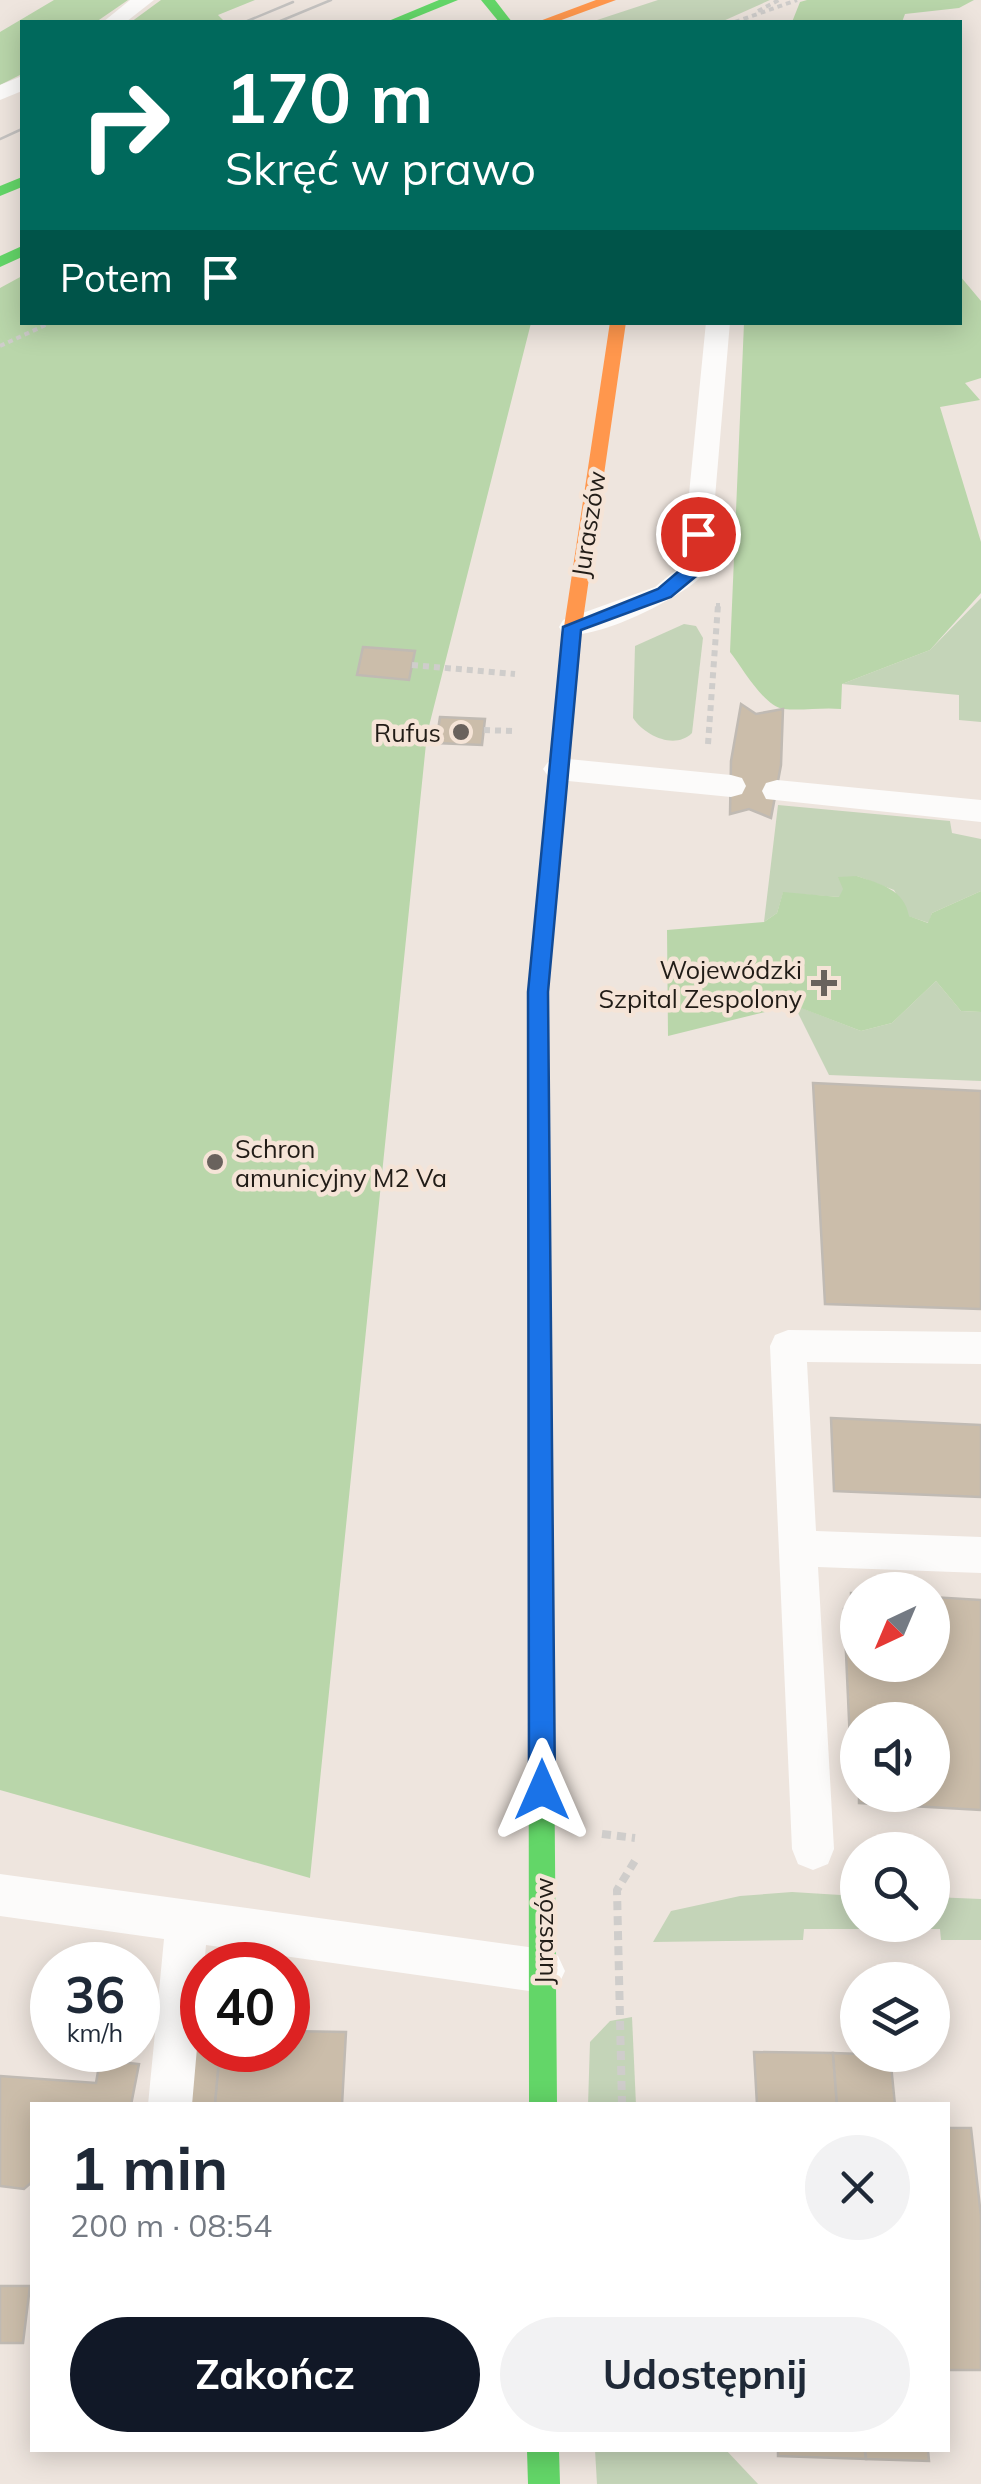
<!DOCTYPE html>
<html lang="pl">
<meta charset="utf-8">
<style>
body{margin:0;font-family:Mulish,sans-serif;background:#f2f2f3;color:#1f2937;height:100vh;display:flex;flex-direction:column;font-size:38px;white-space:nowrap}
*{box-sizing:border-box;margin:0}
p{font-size:32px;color:#747a83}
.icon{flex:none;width:55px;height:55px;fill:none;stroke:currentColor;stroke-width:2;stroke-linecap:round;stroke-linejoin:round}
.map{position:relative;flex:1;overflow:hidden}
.details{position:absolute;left:30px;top:2102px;width:920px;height:350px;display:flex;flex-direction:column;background:#fff;border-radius:0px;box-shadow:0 5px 25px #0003}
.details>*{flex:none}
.top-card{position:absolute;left:20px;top:20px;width:942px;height:305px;border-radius:0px;box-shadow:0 5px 25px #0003;background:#00695c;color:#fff;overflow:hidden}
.needle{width:65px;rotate:224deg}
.controls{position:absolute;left:840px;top:1572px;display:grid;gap:20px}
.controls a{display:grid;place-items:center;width:110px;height:110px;border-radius:50%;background:#fff;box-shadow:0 5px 25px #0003;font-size:50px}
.speed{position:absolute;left:30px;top:1942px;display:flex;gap:20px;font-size:50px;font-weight:700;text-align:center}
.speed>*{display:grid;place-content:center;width:130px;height:130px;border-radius:50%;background:#fff;box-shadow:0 5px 25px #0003;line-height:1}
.speed small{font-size:25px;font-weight:400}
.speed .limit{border:15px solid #d22;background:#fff;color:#111}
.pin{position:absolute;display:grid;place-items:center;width:85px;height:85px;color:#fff;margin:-42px;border:5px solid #fff;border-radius:50%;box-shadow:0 2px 10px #0007}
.me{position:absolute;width:110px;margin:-55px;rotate:0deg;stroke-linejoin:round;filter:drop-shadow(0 0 8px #0008)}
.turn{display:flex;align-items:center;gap:35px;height:210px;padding:0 40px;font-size:45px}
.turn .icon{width:130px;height:130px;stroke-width:2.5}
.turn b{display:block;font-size:70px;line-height:85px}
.then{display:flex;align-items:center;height:95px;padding:0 40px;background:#0003;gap:20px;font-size:38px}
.round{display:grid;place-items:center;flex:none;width:105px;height:105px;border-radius:52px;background:#f2f2f3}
.headline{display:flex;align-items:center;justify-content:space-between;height:170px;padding:0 40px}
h1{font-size:60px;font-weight:700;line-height:75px}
.button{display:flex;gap:20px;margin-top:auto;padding:20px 40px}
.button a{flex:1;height:115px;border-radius:60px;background:#111827;color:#fff;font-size:40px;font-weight:700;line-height:115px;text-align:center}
.button a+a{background:#f2f2f3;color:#1f2937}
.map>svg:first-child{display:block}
.green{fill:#c4d4b8}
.forest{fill:#b9d6aa}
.building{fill:#cbbdaa;stroke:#c0bab3;stroke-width:2.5}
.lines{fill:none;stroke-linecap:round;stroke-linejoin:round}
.path-far2{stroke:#cfcdcb;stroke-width:4;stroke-dasharray:5 4;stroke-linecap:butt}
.path-far1{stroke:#cfcdcb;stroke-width:6;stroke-dasharray:6 5;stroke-linecap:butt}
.path{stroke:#cfcdcb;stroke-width:8;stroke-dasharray:9 6;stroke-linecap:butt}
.lane{fill:#fcfbfa;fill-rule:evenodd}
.fast{fill:#63d668;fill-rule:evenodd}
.slow{fill:#ff974d;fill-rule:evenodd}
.tram{stroke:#c4c2c0;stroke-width:2.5}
.route{fill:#1a73e8;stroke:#114b97;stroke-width:2.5}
.poi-dot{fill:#69625d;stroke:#f5e4d7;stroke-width:4}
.labels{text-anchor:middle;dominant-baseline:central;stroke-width:9;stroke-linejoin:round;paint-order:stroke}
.street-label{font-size:25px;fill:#211c17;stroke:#f5e4d7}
.poi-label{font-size:25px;fill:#211c17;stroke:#f5e4d7;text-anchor:end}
</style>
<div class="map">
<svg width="981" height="2484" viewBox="0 0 981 2484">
<rect width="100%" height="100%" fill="#eee5de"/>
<!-- green -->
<g class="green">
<polygon points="658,0 770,0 721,22 591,22"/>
<polygon points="981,598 981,722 959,720 959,695 842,684 930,650"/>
<path d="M684,624l12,2 7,12 -11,95c-17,17 -47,3 -59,-15l2,-72z"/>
<polygon points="778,805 950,821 952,833 981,839 981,891 932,913 929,923 908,916 894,890 857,876 840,897 783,893 777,913 764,922"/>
<polygon points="936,981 961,1011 981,1012 981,1081 829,1075 794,1005 861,1031 892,1023"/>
<polygon points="792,1892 857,1896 858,1925 932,1925 933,1897 981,1899 981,1940 941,1940 940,1929 804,1929 803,1940 653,1942 671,1911 740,1896"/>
<polygon points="632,2017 636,2105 588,2105 590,2042 610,2021"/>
<polygon points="595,2450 726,2450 758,2484 597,2484"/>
</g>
<!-- forest -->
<g class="forest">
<polygon points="54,0 128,0 96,22 22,22 22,74 0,85 0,32"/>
<polygon points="161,0 255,0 218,15 225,22 131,22"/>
<polygon points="807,0 974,0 959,8 905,14 902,22 792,22 800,2"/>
<polygon points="22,276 22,322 531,323 427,734 310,1878 0,1790 0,288"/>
<path d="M960,276l21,25v77l-16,5 15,17 -40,7 41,135v51l-51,57 -88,34 -1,25c-19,-2 -39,2 -57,0 -20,-2 -42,-42 -54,-57l14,-329 216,-1z"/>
<path d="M857,876c23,8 47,13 52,40l19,7 4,-10 49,-22v121l-20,-1 -25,-30 -44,42 -31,8 -68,-26 -125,31 -1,-106 97,-8 13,-9 6,-21 56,5 4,-8 -5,-12z"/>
</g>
<!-- building -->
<g class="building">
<polygon points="363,647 415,651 409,680 357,675"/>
<polygon points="741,704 756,714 783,709 781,765 771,818 749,809 730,814 731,761"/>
<polygon points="440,717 485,719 482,745 436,743"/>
<polygon points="813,1083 981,1091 981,1309 825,1304"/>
<polygon points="831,1418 981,1425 981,1497 834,1491"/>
<polygon points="851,1593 858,1593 858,1665 932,1665 932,1597 981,1600 981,1810 859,1803 859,1795 932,1795 932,1720 858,1720 858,1786 852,1786 844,1609 851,1609"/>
<polygon points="193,2029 202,2029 202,2050 220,2050 215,2105 186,2105"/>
<polygon points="288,2031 346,2032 342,2105 215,2105 220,2050 288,2050"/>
<polygon points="754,2052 833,2053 837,2105 757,2105"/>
<polygon points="833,2053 890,2055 895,2105 837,2105"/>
<polygon points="100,2060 139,2064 131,2105 32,2105 32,2182 24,2189 0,2186 0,2076 96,2083"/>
<polygon points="948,2128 971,2128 981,2216 981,2370 948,2370"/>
<polygon points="0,2286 30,2286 23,2343 0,2343"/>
<polygon points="778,2450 865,2450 866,2459 778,2456"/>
<polygon points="865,2450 928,2450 929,2461 866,2459"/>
</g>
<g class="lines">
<!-- path-far2 -->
<g class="path-far2">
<polyline points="758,11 779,0"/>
<polyline points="735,22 797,0"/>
<polyline points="0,346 52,322"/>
<polyline points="718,608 718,602"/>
</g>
<!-- path-far1 -->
<g class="path-far1">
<polyline points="412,665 515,674"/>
<polyline points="484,730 513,731"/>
<polyline points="708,744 718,605"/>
</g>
<!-- path -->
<g class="path">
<polyline points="602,1834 635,1838"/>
<polyline points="622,2105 617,1890 636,1859"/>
</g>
<!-- lane -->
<g class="lane">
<polygon points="130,0 154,0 126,22 103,22"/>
<polygon points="22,76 22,91 0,100 0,85"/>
<path d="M706,322h24l-21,246c-18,27 -115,74 -146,66l-4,-7 4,-7 92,-33 27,-22z"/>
<polygon points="558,758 731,775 742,778 746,786 742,794 731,797 558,780 548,776 543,769 548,762"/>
<polygon points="777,780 981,800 981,822 766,799 762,791 766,783"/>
<polygon points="788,1330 981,1332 981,1364 807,1362 816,1531 981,1537 981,1573 818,1567 834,1849 828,1864 813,1870 798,1864 792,1849 770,1346 775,1335"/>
<polygon points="0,1874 543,1949 558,1956 565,1971 558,1986 543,1993 206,1945 192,2105 148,2105 164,1939 0,1916"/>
</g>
<!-- fast -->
<g class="fast">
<polygon points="439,0 458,0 404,22 386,22"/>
<polygon points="481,0 495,0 512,22 499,22"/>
<polygon points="22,177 22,187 0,196 0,186"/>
<polygon points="22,246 22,257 0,267 0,256"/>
<polygon points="549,872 559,879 548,992 557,2105 529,2105 528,992 539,879"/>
<polygon points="527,2450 559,2450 560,2484 528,2484"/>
</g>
<!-- slow -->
<g class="slow">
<polygon points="596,0 616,0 556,22 537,22"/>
<polygon points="610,322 626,322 582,627 559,879 549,886 539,879 564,627"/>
</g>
<!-- tram -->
<g class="tram">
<polyline points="245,22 293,2"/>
<polyline points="278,22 331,0"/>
<polyline points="0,139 22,129"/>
</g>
</g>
<!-- route -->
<polygon class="route" points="698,528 707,534 701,572 671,597 581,630 548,992 555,1790 551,1800 542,1803 533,1800 529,1790 528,992 563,627 658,589 686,565 689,534"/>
<!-- markers -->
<g class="poi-dot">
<circle cx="461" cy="732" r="10"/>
<path d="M819 968h10v10h10v10h-10v10h-10v-10h-10v-10h10z"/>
<circle cx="215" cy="1162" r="10"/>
</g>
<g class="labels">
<!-- street labels -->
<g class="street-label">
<text transform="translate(588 524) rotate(-81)">Juraszów</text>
<text transform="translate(543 1931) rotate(-90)">Juraszów</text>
</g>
<!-- poi labels -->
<g class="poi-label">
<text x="441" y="732">Rufus</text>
<text x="802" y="969">Wojewódzki<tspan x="802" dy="29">Szpital Zespolony</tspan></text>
<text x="235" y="1148" text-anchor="start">Schron<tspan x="235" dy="29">amunicyjny M2 Va</tspan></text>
</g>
</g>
</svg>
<div class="controls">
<a><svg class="needle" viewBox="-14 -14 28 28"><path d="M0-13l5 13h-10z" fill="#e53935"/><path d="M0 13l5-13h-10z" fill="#747a83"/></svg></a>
<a><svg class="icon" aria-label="sound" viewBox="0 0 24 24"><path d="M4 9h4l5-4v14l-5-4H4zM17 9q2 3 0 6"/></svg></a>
<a><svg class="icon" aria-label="search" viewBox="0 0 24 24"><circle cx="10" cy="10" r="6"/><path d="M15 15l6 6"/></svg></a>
<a><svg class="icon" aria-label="layers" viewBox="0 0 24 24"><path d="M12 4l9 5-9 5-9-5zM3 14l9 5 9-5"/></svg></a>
</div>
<div class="speed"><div>36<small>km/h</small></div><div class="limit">40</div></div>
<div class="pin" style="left:698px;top:534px;background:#d93025"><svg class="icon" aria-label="arrive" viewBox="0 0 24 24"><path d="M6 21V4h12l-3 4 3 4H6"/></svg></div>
<svg class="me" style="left:542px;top:1790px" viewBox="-20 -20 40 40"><path d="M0-17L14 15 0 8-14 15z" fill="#1a73e8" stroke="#fff" stroke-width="4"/></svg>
<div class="top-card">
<div class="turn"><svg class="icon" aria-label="right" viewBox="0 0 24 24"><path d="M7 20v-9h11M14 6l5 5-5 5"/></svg><div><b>170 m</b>Skręć w prawo</div></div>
<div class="then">Potem<svg class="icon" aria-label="arrive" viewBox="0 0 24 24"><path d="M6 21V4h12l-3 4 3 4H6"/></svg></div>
</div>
<section class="details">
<div class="headline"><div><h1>1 min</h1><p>200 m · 08:54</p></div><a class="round"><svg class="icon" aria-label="close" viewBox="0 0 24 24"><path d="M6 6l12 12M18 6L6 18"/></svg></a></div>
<div class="button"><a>Zakończ</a><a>Udostępnij</a></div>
</section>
</div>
